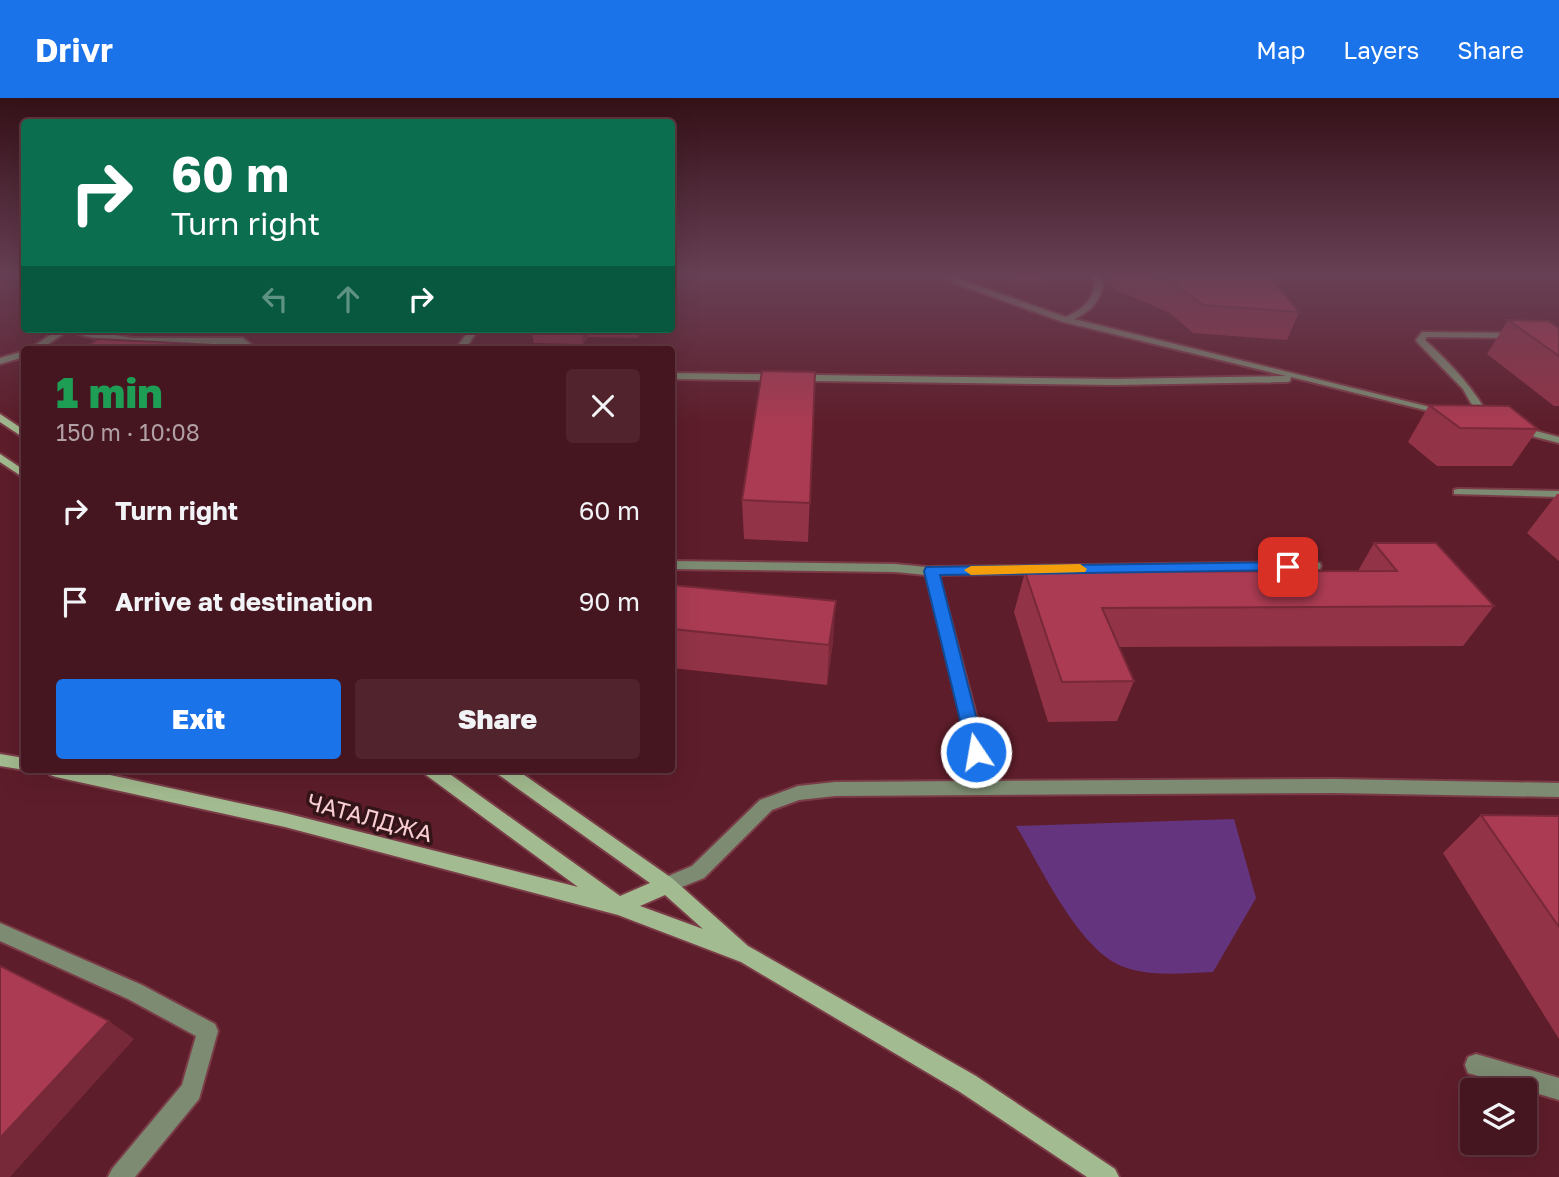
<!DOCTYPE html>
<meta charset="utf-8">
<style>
body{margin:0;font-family:"Golos Text",sans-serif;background:#50232d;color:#f1f3f6;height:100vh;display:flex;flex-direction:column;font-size:26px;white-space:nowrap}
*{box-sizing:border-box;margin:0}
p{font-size:23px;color:#b09fa5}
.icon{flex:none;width:38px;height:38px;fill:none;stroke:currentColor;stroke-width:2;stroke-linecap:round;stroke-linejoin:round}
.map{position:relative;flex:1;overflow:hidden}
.sheet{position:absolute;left:21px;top:248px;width:654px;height:427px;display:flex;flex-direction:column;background:#461620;border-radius:7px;box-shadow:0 7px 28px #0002,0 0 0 2px #5e353e}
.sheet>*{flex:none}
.banner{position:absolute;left:21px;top:21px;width:654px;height:214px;border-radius:7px;box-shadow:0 7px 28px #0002,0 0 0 2px #5e353e;background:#0b6e4f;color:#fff;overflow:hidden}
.fabs{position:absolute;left:1460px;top:980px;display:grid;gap:14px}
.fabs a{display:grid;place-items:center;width:77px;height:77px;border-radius:7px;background:#461620;box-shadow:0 7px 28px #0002,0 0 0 2px #5e353e;font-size:35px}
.pin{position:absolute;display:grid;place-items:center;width:60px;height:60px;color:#fff;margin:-30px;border-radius:14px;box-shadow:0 4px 10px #0006}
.me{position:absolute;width:77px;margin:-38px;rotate:348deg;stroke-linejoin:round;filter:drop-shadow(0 0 5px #0008)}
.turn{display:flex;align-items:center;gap:24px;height:147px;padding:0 35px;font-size:32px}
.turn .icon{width:91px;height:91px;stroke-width:2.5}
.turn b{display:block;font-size:49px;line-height:60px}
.lanes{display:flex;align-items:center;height:66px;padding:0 35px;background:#0003;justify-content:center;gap:35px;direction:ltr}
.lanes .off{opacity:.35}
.round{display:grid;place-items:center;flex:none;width:74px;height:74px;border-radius:7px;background:#50232d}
.overview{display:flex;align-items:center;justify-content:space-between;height:119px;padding:0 35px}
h1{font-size:42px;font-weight:800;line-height:52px;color:#1e9e55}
.action{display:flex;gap:14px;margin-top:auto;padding:14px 35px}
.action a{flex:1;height:80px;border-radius:7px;background:#1a73e8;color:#fff;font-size:28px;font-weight:800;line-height:80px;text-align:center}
.action a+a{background:#50232d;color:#f1f3f6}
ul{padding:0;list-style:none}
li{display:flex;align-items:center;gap:21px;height:91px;padding:0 35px}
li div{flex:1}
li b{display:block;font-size:26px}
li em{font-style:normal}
header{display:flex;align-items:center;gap:42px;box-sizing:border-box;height:98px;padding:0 35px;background:#1a73e8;color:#fff}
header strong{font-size:33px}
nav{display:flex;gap:38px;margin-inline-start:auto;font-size:24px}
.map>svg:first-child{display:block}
.green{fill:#64357e}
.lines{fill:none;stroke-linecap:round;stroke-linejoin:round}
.lane-casing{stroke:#7a3d48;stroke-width:4}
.street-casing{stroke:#7a3d48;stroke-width:4}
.secondary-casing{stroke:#7a3d48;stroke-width:4}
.lane{fill:#7c8b71;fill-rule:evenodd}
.street{fill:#7c8b71;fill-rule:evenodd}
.secondary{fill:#a3bb90;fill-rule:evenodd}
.wall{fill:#923347}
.shaded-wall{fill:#772939}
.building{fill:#aa3b52;stroke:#772939;stroke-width:2}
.route{fill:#1a73e8;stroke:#114b97;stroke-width:2}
.slow{fill:#f59e0b}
.labels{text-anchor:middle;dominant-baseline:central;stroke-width:7;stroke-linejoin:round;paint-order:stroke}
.near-street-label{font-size:23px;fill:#f8ced2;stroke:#321419}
</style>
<header>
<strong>Drivr</strong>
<nav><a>Map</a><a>Layers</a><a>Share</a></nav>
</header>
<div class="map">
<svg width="1559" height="1079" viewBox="0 0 1559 1079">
<rect width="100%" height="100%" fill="#5e1d2a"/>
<!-- green -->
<path class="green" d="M1234,721l22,79 -43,74c-30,1 -67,6 -96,-8 -42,-22 -76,-97 -101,-138z"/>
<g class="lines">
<!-- lane casing -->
<g class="lane-casing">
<g id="lane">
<path d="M59,231h20l53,9h111l15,12h-10l-7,-6c-59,0 -117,5 -173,-13l-29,19h-11z"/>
<polygon points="470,231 478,231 465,252 455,252"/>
<polygon points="24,253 24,259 0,266 0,260"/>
<polygon points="1458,391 1559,393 1559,399 1454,396 1454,392"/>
<polygon points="1315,464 1320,465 1321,468 1320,471 932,477 926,473 932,469"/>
<polygon points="1336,681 1559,685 1559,699 1336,695 983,697 977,695 975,690 977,685 983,683"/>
<polygon points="0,825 142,887 215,926 218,933 199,1001 135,1079 108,1079 112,1071 182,987 196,938 128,901 0,843"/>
<polygon points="1476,956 1559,980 1559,1002 1468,975 1465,967 1468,959"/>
</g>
</g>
<!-- street casing -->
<g class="street-casing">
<g id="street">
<path d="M941,176h9l12,6 104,37c17,-8 27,-16 29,-35l-6,-8h8l6,8c-2,19 -12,29 -29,37l376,93 -5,3 -154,-38 -1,4 -3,1 -173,3 -442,-6v-6l442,6 172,-3 -223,-54 -107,-38z"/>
<path d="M1422,234l97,1v4l-3,1 -89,-1 -2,3c27,25 50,49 67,82l-1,2h-8l-20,-35 -46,-47 -1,-2z"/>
<polygon points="1516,328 1559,339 1559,345 1512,333 1511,331"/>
<polygon points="672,463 895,466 937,470 979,628 991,690 989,695 983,697 835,698 799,702 772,712 704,780 667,795 661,793 658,787 661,781 692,768 760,702 798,688 835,684 973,683 963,628 926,477 895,474 672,471"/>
</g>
</g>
<!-- secondary casing -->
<g class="secondary-casing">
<g id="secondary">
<polygon points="0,316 24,332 24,340 0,324"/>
<polygon points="0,356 24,372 24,380 0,364"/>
<polygon points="0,656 24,660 25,672 0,668"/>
<path d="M48,672h39l198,43 293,74 -152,-112 -2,-5h20l176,126 30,-13 -151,-108 -2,-5h20l156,109 75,67 228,130 139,93 4,8h-32l-127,-85 -219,-130 -123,-47 -333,-88 -229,-50 -6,-2zM665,797l38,34 -63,-23z"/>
</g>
</g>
<!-- lane -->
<use href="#lane" class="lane"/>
<!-- street -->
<use href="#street" class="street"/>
<!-- secondary -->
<use href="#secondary" class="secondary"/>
</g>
<!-- wall -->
<g class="wall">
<polygon points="1009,176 1044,176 1042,184 1012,184"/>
<polygon points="1105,176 1267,176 1299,214 1287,242 1193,235 1170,215 1116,192"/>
<polygon points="1508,222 1559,230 1559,308 1554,308 1487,256"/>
<polygon points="531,231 659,231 659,234 641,234 638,240 588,239 583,246 534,245"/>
<polygon points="815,274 808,444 744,441 742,402"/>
<polygon points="1429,307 1538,331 1512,368 1437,368 1408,344"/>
<polygon points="1557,396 1559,396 1559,463 1527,435"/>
<polygon points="1374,445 1494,508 1463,548 1119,549 1134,583 1117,623 1048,624 1014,514 1025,474 1358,473"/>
<polygon points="672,487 833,543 827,587 672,570"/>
<polygon points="1481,717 1559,718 1559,941 1443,755"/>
</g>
<!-- shaded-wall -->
<g class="shaded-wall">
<polygon points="581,231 586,231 588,239 583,246"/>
<polygon points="637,231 640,231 641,234 638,240"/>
<polygon points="836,503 833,543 827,587 829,547"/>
<polygon points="109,923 134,941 10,1079 0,1079 0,1040"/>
</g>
<!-- building -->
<g class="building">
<polygon points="1150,176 1267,176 1299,214 1203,207 1179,188"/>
<polygon points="1508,222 1548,223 1559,230 1559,258"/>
<polygon points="98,241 309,252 80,252"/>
<polygon points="762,273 815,274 810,405 742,402"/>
<polygon points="1429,307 1509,308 1538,331 1460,330"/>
<polygon points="1374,445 1436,445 1494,508 1102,510 1134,583 1062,584 1025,474 1397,473"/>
<polygon points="672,487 836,503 829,547 672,531"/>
<polygon points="1481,717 1559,718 1559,829"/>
<polygon points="0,868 109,923 0,1040"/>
</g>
<!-- sky -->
<linearGradient id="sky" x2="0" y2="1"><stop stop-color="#341017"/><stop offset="0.54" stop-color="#684055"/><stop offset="1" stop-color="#684055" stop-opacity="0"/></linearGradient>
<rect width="1559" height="327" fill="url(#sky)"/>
<!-- route -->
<polygon class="route" points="1288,464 1293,465 1295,469 1293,472 940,477 985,654 982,659 976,661 969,659 924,473 926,469"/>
<!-- slow -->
<polygon class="slow" points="1080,466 1087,471 1085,474 971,477 964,472 971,468"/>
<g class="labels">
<!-- near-street labels -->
<g class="near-street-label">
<text transform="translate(370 719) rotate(15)">ЧАТАЛДЖА</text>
</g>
</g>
</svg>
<div class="fabs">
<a><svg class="icon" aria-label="layers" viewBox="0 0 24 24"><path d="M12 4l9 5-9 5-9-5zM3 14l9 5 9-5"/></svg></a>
</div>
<div class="pin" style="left:1288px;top:469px;background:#d93025"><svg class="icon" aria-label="arrive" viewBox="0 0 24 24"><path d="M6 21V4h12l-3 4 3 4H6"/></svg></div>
<svg class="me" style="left:976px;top:654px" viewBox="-20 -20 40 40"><circle r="17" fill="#1a73e8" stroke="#fff" stroke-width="3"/><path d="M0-11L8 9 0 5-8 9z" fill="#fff"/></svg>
<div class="banner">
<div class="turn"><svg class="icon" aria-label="right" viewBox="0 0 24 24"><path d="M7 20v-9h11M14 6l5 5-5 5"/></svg><div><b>60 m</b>Turn right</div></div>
<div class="lanes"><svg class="icon off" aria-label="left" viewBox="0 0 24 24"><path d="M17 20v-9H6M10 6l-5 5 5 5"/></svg><svg class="icon off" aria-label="ahead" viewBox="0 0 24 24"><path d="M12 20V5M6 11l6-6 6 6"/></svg><svg class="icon" aria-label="right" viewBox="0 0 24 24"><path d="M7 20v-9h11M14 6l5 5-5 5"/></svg></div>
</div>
<section class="sheet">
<div class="overview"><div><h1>1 min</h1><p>150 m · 10:08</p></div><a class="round"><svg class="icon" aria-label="close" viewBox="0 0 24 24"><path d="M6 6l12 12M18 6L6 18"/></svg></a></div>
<ul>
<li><svg class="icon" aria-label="right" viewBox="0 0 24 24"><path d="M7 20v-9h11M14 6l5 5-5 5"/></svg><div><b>Turn right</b></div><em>60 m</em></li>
<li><svg class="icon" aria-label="arrive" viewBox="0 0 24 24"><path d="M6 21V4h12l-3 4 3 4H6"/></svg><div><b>Arrive at destination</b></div><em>90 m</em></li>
</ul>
<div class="action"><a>Exit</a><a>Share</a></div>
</section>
</div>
